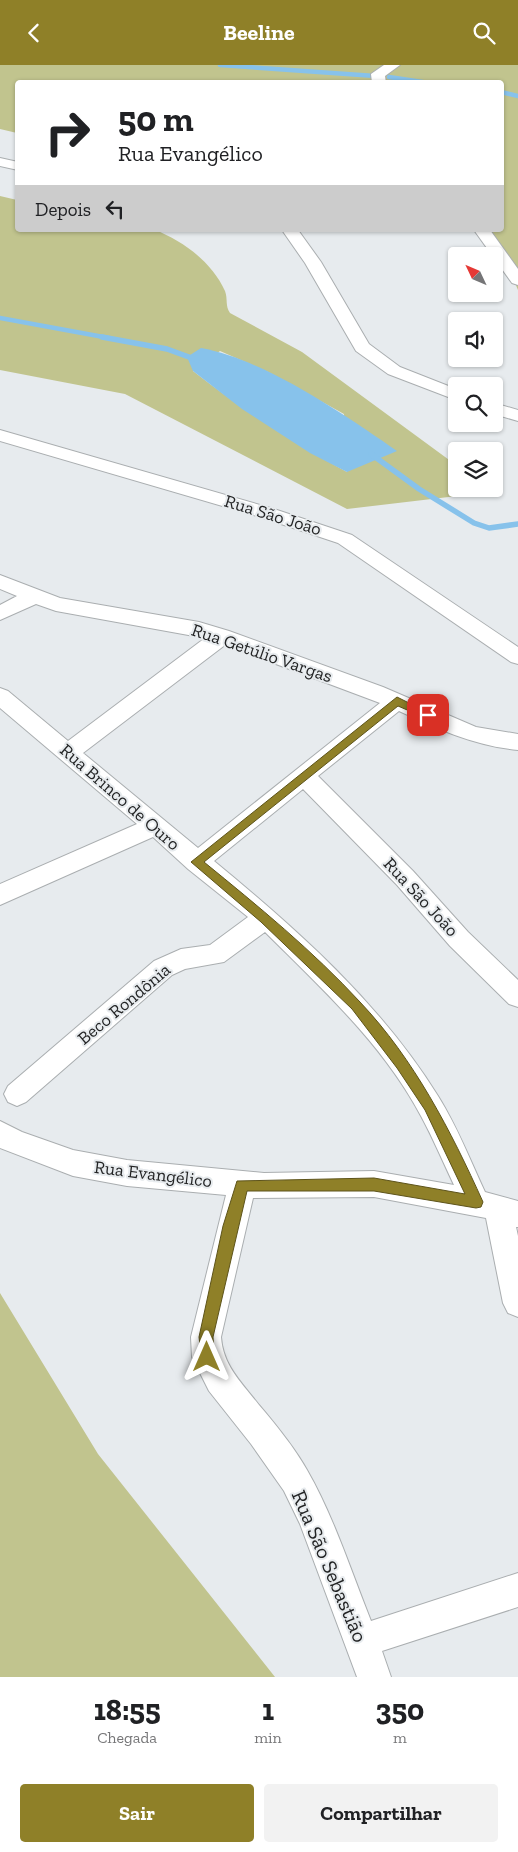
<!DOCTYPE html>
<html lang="pt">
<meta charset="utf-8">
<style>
body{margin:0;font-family:"Zilla Slab",serif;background:#f2f2f2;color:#202124;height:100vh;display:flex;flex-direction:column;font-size:19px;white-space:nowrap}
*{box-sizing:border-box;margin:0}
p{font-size:16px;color:#757577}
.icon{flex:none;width:28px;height:28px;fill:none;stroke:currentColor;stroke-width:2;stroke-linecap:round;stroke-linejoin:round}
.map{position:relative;height:1612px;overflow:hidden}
.panel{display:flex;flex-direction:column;background:#fff;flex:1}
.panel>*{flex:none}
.hud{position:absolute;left:15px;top:15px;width:489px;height:152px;border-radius:5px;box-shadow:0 1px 4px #0004;background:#fff;color:#202124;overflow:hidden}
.needle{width:32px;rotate:314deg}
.buttons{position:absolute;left:448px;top:182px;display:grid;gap:10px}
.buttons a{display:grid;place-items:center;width:55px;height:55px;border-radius:5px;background:#fff;box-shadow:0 1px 4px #0004;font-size:25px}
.pin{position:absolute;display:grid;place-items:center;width:42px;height:42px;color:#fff;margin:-21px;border-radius:10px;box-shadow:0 2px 8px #0006}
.me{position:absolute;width:55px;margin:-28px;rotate:0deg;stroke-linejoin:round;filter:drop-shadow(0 0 4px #0008)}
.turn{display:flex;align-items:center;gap:18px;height:105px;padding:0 20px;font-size:22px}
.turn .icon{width:65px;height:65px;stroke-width:2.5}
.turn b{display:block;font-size:35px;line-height:42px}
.then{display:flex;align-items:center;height:48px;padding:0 20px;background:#0003;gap:10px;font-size:19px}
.eta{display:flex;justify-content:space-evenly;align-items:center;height:85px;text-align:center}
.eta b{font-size:30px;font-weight:700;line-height:35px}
.button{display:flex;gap:10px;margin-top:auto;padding:10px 20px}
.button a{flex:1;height:58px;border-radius:5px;background:#8f8028;color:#fff;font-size:20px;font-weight:700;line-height:58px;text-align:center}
.button a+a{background:#f2f2f2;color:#202124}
header{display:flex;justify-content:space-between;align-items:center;height:65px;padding:0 20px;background:#8f8028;color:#fff;font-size:22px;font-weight:700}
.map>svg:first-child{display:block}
.green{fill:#c1c48e;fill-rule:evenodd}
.water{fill:#87c2eb}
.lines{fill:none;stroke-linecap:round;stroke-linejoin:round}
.stream-far1{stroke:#87c2eb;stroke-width:4.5}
.stream{stroke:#87c2eb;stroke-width:5.5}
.street-casing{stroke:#aaaeb0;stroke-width:2}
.street{fill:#fff;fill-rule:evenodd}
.route{fill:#8f8028;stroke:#5d531a}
.labels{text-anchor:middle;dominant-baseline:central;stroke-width:4;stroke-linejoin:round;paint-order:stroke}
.street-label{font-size:18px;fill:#232425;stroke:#e7ebee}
.near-street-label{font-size:21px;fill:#232425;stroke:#e7ebee}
</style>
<header><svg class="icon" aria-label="back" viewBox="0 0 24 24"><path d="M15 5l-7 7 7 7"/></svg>Beeline<svg class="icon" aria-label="search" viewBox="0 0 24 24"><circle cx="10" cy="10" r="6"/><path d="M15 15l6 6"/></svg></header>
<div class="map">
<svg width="518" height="1612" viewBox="0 0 518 1612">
<rect width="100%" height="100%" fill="#e7ebee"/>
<!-- green -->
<g class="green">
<polygon points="0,0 518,0 518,225 497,176 480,165 501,165 501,18 18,18 17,68 0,64"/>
<path d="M0,131l17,4 1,30h137c28,11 57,32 70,61 3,8 0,15 5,22l72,39 154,113v24h31l4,3 -144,17 -222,-115 -125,-24zM220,286l48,21 76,42 3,58c-55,-29 -105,-63 -154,-101z"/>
<polygon points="0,1228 98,1389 275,1612 0,1612"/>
</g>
<!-- water -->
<path class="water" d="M201,283c63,11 144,67 196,103l-50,21 -37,-19 -68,-44 -49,-38 -6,-14z"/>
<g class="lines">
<!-- stream-far1 -->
<g class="stream-far1">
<polyline points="220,0 375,11"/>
<polyline points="389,12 429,18"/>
<polyline points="501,27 518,31"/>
<polyline points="0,253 109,273"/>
</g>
<!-- stream -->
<g class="stream">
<polyline points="102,272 167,284 197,295"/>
<polyline points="371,389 419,424 474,458 489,463 518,459"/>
</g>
<!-- street casing -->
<g class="street-casing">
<g id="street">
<polygon points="384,0 400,0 385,11 386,18 372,18 371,9"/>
<polygon points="0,93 18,97 18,105 0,101"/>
<polygon points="282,165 298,165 321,197 369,279 400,302 456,324 456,335 388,309 356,286 305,198"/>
<polygon points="474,165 490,165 518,204 518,220 512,218"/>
<polygon points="494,338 518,345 518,356 494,349"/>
<polygon points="0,365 274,444 352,470 518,582 518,599 511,597 338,478 260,452 0,376"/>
<path d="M0,510l60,23 139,24 30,9 154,56 93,40 42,7v16c-43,-4 -80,-21 -119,-39l-81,65 95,95 55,61 50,48v27l-9,-3 -59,-58 -53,-61 -94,-96 -89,72c84,69 166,142 224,235 19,30 32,64 47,96l33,9v26h-2l2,9v81l-10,-4 -5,-10 -17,-85 -112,-21 -121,1 -32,139c2,29 21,46 38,68 17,20 35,42 48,65 27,47 44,101 64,151l147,-48v34l-136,44 9,26h-34l-57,-153 -16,-33 -33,-47 -42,-53 -17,-34 -1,-20 35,-142 -99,-9 -54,-10 -73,-28v-27l22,11 51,18 54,10 137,13 110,-2 80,14c-11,-23 -21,-47 -33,-69 -38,-72 -100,-128 -156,-184l-41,30 -39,7 -13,6 -146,127 -9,4 -9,-4 -4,-8 4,-8 146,-125 27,-12 29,-4 38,-28 -60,-48 -35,-32 -153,68v-21l137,-60 -137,-116v-20l8,3 60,50 137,-103 -149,-27 -20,-7 -36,16v-15l17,-9 -17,-7zM225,580l155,58 -182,145 -115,-95z"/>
</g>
</g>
<!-- street -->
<use href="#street" class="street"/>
</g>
<!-- route -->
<path class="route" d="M397,632l36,18 -5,4 -30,-13 -194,156c54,44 109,89 156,140 54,57 91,129 123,200l-2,5 -5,1 -102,-17h-127l-34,146 1,20 -2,5 -5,2 -5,-2 -3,-25 24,-111 14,-45 137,-3 91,16 -40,-84 -28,-42 -45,-59 -91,-87 -70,-60z"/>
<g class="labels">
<!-- street labels -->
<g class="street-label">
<text transform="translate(273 450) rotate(17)">Rua São João</text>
<text transform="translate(262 588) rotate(19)">Rua Getúlio Vargas</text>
<text transform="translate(120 732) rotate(41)">Rua Brinco de Ouro</text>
<text transform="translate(421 832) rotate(47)">Rua São João</text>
<text transform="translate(124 939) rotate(-40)">Beco Rondônia</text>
<text transform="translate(153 1109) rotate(7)">Rua Evangélico</text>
</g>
<!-- near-street labels -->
<g class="near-street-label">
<text transform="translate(330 1501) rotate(67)">Rua São Sebastião</text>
</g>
</g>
</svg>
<div class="buttons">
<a><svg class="needle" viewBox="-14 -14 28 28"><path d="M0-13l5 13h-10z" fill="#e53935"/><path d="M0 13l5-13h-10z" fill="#757577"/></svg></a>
<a><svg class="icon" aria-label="sound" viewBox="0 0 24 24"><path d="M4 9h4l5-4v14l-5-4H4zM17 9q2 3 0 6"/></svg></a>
<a><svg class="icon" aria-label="search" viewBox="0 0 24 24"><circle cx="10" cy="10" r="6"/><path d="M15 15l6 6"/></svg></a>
<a><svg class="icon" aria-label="layers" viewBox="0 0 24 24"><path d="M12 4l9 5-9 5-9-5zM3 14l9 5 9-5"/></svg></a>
</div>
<div class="pin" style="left:428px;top:650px;background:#d93025"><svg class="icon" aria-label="arrive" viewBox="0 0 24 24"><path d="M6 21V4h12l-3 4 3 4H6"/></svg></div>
<svg class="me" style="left:207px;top:1292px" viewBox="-20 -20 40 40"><path d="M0-17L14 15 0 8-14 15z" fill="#8f8028" stroke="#fff" stroke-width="4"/></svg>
<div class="hud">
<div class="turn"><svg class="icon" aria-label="right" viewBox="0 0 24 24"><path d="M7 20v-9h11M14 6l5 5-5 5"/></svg><div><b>50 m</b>Rua Evangélico</div></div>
<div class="then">Depois<svg class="icon" aria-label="left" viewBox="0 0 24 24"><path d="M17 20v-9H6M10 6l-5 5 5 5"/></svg></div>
</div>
</div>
<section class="panel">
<div class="eta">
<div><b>18:55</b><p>Chegada</p></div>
<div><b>1</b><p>min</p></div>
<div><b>350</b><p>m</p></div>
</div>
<div class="button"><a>Sair</a><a>Compartilhar</a></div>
</section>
